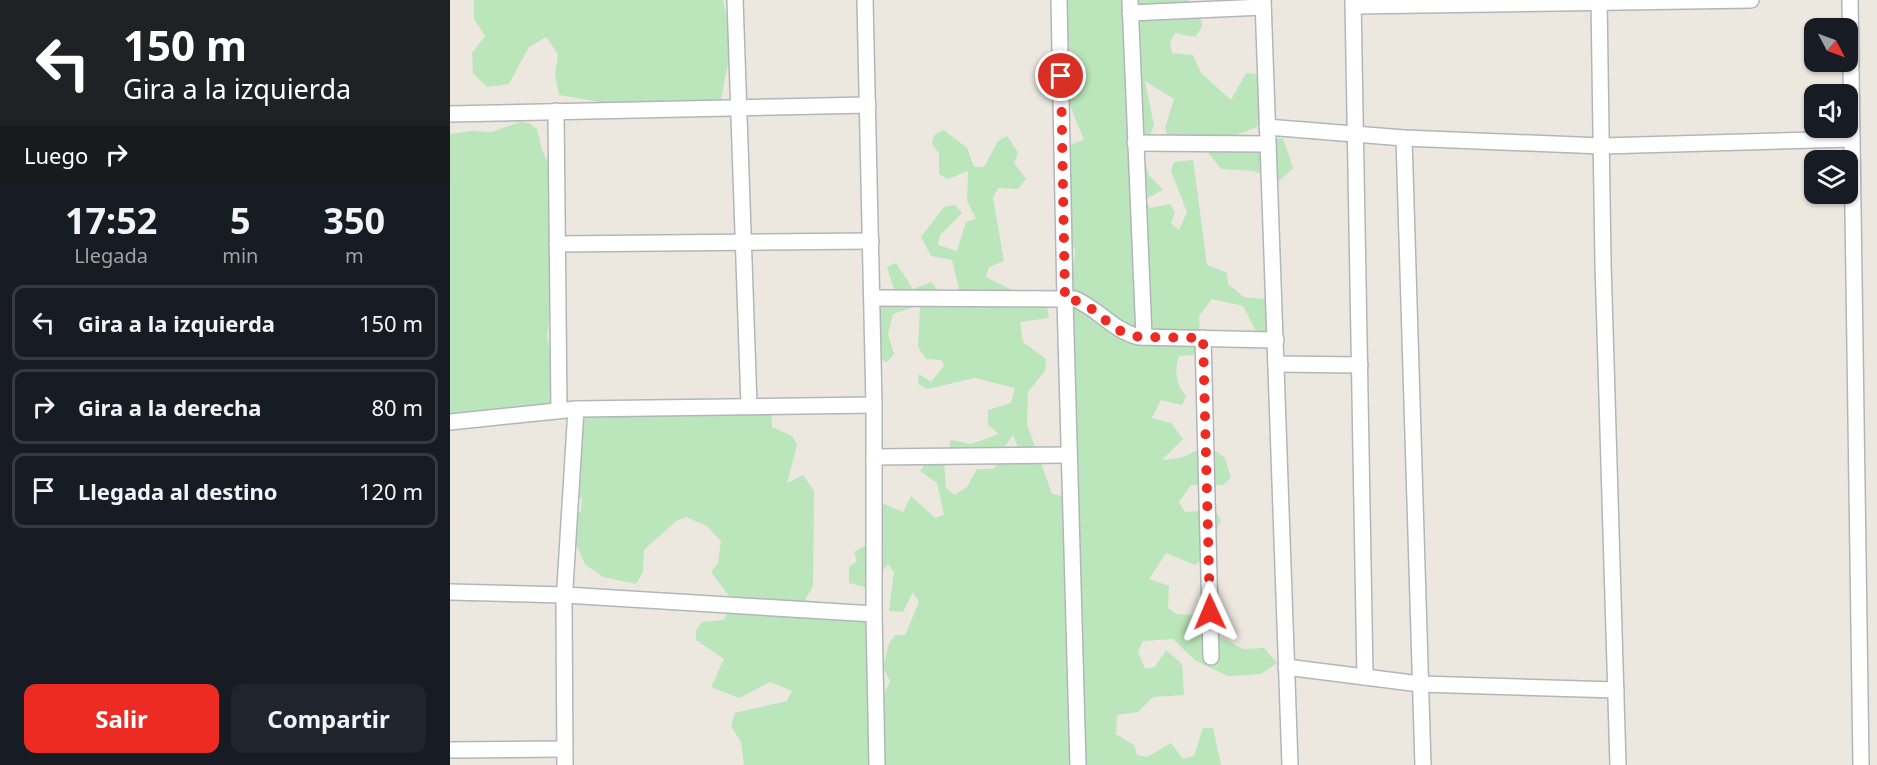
<!DOCTYPE html>
<html lang="es">
<style>
body{margin:0;font-family:"Noto Sans",sans-serif;background:#20242c;color:#f1f3f6;height:100vh;display:flex;flex-direction:column;font-size:22px;white-space:nowrap}
*{box-sizing:border-box;margin:0}
p{font-size:20px;color:#9ea1a6}
.icon{flex:none;width:33px;height:33px;fill:none;stroke:currentColor;stroke-width:2;stroke-linecap:round;stroke-linejoin:round}
.map{position:relative;flex:1;overflow:hidden}
.drawer{display:flex;flex-direction:column;background:#171b24;width:450px}
.drawer>*{flex:none}
.hud{background:#202124;color:#fff;overflow:hidden}
.needle{width:39px;rotate:131deg}
.buttons{position:absolute;left:1354px;top:18px;display:grid;gap:12px}
.buttons a{display:grid;place-items:center;width:54px;height:54px;border-radius:12px;background:#171b24;box-shadow:0 2px 4px #0004;font-size:30px}
.pin{position:absolute;display:grid;place-items:center;width:51px;height:51px;color:#fff;margin:-26px;border:3px solid #fff;border-radius:50%;box-shadow:0 2px 6px #0007}
.me{position:absolute;width:66px;margin:-33px;rotate:359deg;stroke-linejoin:round;filter:drop-shadow(0 0 4px #0008)}
.turn{display:flex;align-items:center;gap:21px;height:126px;padding:0 24px;font-size:27px}
.turn .icon{width:78px;height:78px;stroke-width:2.5}
.turn b{display:block;font-size:42px;line-height:51px}
.then{display:flex;align-items:center;height:57px;padding:0 24px;background:#0003;gap:12px;font-size:22px}
.eta{display:flex;justify-content:space-evenly;align-items:center;height:102px;text-align:center}
.eta b{font-size:36px;font-weight:700;line-height:42px}
.action{display:flex;gap:12px;margin-top:auto;padding:12px 24px}
.action a{flex:1;height:69px;border-radius:12px;background:#ed2b23;color:#fff;font-size:24px;font-weight:700;line-height:69px;text-align:center}
.action a+a{background:#20242c;color:#f1f3f6}
ul{padding:0;list-style:none}
li{display:flex;align-items:center;gap:18px;height:75px;margin:0 12px 9px;padding:0 12px;border:3px solid #363941;border-radius:12px}
li div{flex:1}
li b{display:block;font-size:22px}
li em{font-style:normal}
main{display:flex;flex:1;min-height:0}
.map>svg:first-child{display:block}
.green{fill:#bbe5ba}
.lines{fill:none;stroke-linecap:round;stroke-linejoin:round}
.minor-casing{stroke:#b2b6bb;stroke-width:18}
.minor{stroke:#fff;stroke-width:15}
.route{stroke:#ed2b23;stroke-width:10;stroke-dasharray:0 18}
</style>
<main>
<section class="drawer">
<div class="hud">
<div class="turn"><svg class="icon" aria-label="left" viewBox="0 0 24 24"><path d="M17 20v-9H6M10 6l-5 5 5 5"/></svg><div><b>150 m</b>Gira a la izquierda</div></div>
<div class="then">Luego<svg class="icon" aria-label="right" viewBox="0 0 24 24"><path d="M7 20v-9h11M14 6l5 5-5 5"/></svg></div>
</div>
<div class="eta">
<div><b>17:52</b><p>Llegada</p></div>
<div><b>5</b><p>min</p></div>
<div><b>350</b><p>m</p></div>
</div>
<ul>
<li><svg class="icon" aria-label="left" viewBox="0 0 24 24"><path d="M17 20v-9H6M10 6l-5 5 5 5"/></svg><div><b>Gira a la izquierda</b></div><em>150 m</em></li>
<li><svg class="icon" aria-label="right" viewBox="0 0 24 24"><path d="M7 20v-9h11M14 6l5 5-5 5"/></svg><div><b>Gira a la derecha</b></div><em>80 m</em></li>
<li><svg class="icon" aria-label="arrive" viewBox="0 0 24 24"><path d="M6 21V4h12l-3 4 3 4H6"/></svg><div><b>Llegada al destino</b></div><em>120 m</em></li>
</ul>
<div class="action"><a>Salir</a><a>Compartir</a></div>
</section>
<div class="map">
<svg width="1427" height="765" viewBox="0 0 1427 765">
<rect width="100%" height="100%" fill="#ece8df"/>
<!-- green -->
<g class="green">
<polygon points="24,0 273,0 282,42 270,105 233,101 192,108 172,102 150,102 109,95 105,75 108,54 96,37 79,47 59,84 37,87 23,73 22,53 35,36 24,19"/>
<path d="M607,0h132l-2,3 14,14 1,10 -7,10 -20,-4 -5,9 2,11 21,2 8,18 30,27 15,-27 10,1c7,19 9,33 1,53l-21,8 -3,10 50,-7 10,30 -15,14 -24,-11 -33,-2 -18,-23 -33,1 -5,-19 9,-29 -29,-18 9,44 -11,30 6,20 14,15 -19,10 6,8 20,-4 5,9 -4,10 8,7 8,-18 -16,-41 3,-9 19,-2 14,105 20,8 1,11 16,13 21,2 11,29 -8,7 -11,-2 -14,-27 -31,-7 -13,17 2,31 -8,8 -14,1c-5,14 -3,29 7,40l-4,9 -21,-5 -9,18 19,5 12,16 -21,21 19,-2 27,-13 17,13 6,20 -8,7h-32l-12,17 6,10 30,-2 6,10 -4,9 -10,-1 -7,8 4,20 -9,9 -29,-12 -17,26 20,7 -1,22 8,6 17,1 14,15 36,19 21,-1 13,15 -16,11 -33,2 -32,-15 -23,-22 -30,2 -5,10 7,18 10,-2 11,-17 16,14 2,31 -31,2 -15,15 -21,3 -1,19 18,11 3,10 10,2 24,-14 12,16 11,-3 9,-28h10l8,37h-477l-3,-23 -10,-16 4,-13 52,-12 5,-10 -22,-9 -31,16 -28,-11 13,-28 -28,-19v-10l6,-8 22,-2 8,-20 -21,-28 7,-9 3,-22 -14,-15 -21,-9 -10,4 -32,29 -1,22 -7,12 -33,-7 -18,-13 -17,-39 13,-14 1,-13 -10,-3 7,-71 9,-11 183,-6 1,20 20,9 5,9 -10,38 16,-8 11,16 -1,95 -8,14 63,9 11,97 11,-25 -7,-14 6,-23 6,-9h10l14,-33 -6,-10 -10,20 -14,-1 5,-39 -6,-8 -19,24 -20,-5v-16l8,-6 -3,-9 17,-10 11,-19 -7,-14 9,-5 19,8 8,-16 24,22 9,-3 -7,-32 -17,-12 11,-16 13,6 2,27 9,7 12,-8 10,-18h16l10,-12 12,7 7,-6 -9,-23 -9,13 -25,10 -30,-12 2,-6 20,4 28,-10 -11,-9v-15l23,-7 4,-15 -40,-10 -48,11 -9,-5 1,-10 12,8 13,-16 -2,-6 -16,-1 -8,-12 2,-42 -27,9 -5,20 6,20 -7,8 -10,-4 2,-53 17,-9 -9,-29 9,-4 17,26 18,-7 13,15 10,2 5,-10 -7,-29 -21,-4 -10,-19 23,-30 11,-2 7,8 -22,22 -2,10 19,6 9,-29 10,-3 -9,-18 1,-30 -20,8 -9,-5v-21l-7,-9 2,-9 10,-5 23,18 7,19h10l14,-26 9,-5 11,16 -4,11 12,16 -8,10 -20,-1 -5,10 11,63 -15,6 -3,10 24,12 1,10 28,4 8,5 2,10 -29,4 3,20 23,17 -1,12 -17,21 -1,32 25,70 10,2 8,-7 -8,-108 13,-130 -11,-29 6,-77 14,-5 -18,-44 1,-12 17,-2c-13,-16 -34,-35 -32,-58 1,-9 5,-15 5,-24z"/>
<polygon points="70,122 79,123 87,129 92,150 101,169 98,200 101,221 100,232 107,263 97,336 103,367 103,399 101,409 0,417 0,134 21,131 42,132"/>
</g>
<g class="lines">
<!-- minor casing -->
<g class="minor-casing">
<g id="minor">
<polyline points="285,0 299,406"/>
<polyline points="415,0 424,405 424,614 427,765"/>
<polyline points="609,0 615,299 628,765"/>
<polyline points="680,0 694,337"/>
<polyline points="813,0 840,765"/>
<polyline points="903,0 915,677"/>
<polyline points="1149,0 1153,263 1168,765"/>
<polyline points="1400,0 1411,765"/>
<polyline points="903,6 1301,0"/>
<polyline points="680,13 813,7"/>
<polyline points="106,111 109,410"/>
<polyline points="0,114 418,105"/>
<polyline points="817,127 954,138 1152,146 1402,139"/>
<polyline points="954,138 973,765"/>
<polyline points="685,143 818,144"/>
<polyline points="107,244 421,241"/>
<path d="M422,298l203,1c25,11 37,31 64,38l137,3"/>
<polyline points="753,338 761,657"/>
<polyline points="826,364 910,365"/>
<polyline points="0,422 126,409 424,405"/>
<polyline points="424,457 619,455"/>
<polyline points="0,592 115,595 424,614"/>
<polyline points="836,667 970,684 1166,690"/>
<polyline points="0,750 114,749"/>
<polyline points="115,765 114,603 126,409"/>
</g>
</g>
<!-- minor -->
<use href="#minor" class="minor"/>
</g>
<g class="lines">
<!-- route -->
<path class="route" d="M611,76l4,223c23,1 34,18 52,30 6,4 15,6 22,8l64,1 7,274"/>
</g>
</svg>
<div class="buttons">
<a><svg class="needle" viewBox="-14 -14 28 28"><path d="M0-13l5 13h-10z" fill="#e53935"/><path d="M0 13l5-13h-10z" fill="#9ea1a6"/></svg></a>
<a><svg class="icon" aria-label="sound" viewBox="0 0 24 24"><path d="M4 9h4l5-4v14l-5-4H4zM17 9q2 3 0 6"/></svg></a>
<a><svg class="icon" aria-label="layers" viewBox="0 0 24 24"><path d="M12 4l9 5-9 5-9-5zM3 14l9 5 9-5"/></svg></a>
</div>
<div class="pin" style="left:611px;top:76px;background:#d93025"><svg class="icon" aria-label="arrive" viewBox="0 0 24 24"><path d="M6 21V4h12l-3 4 3 4H6"/></svg></div>
<svg class="me" style="left:760px;top:612px" viewBox="-20 -20 40 40"><path d="M0-17L14 15 0 8-14 15z" fill="#ed2b23" stroke="#fff" stroke-width="4"/></svg>
</div>
</main>
